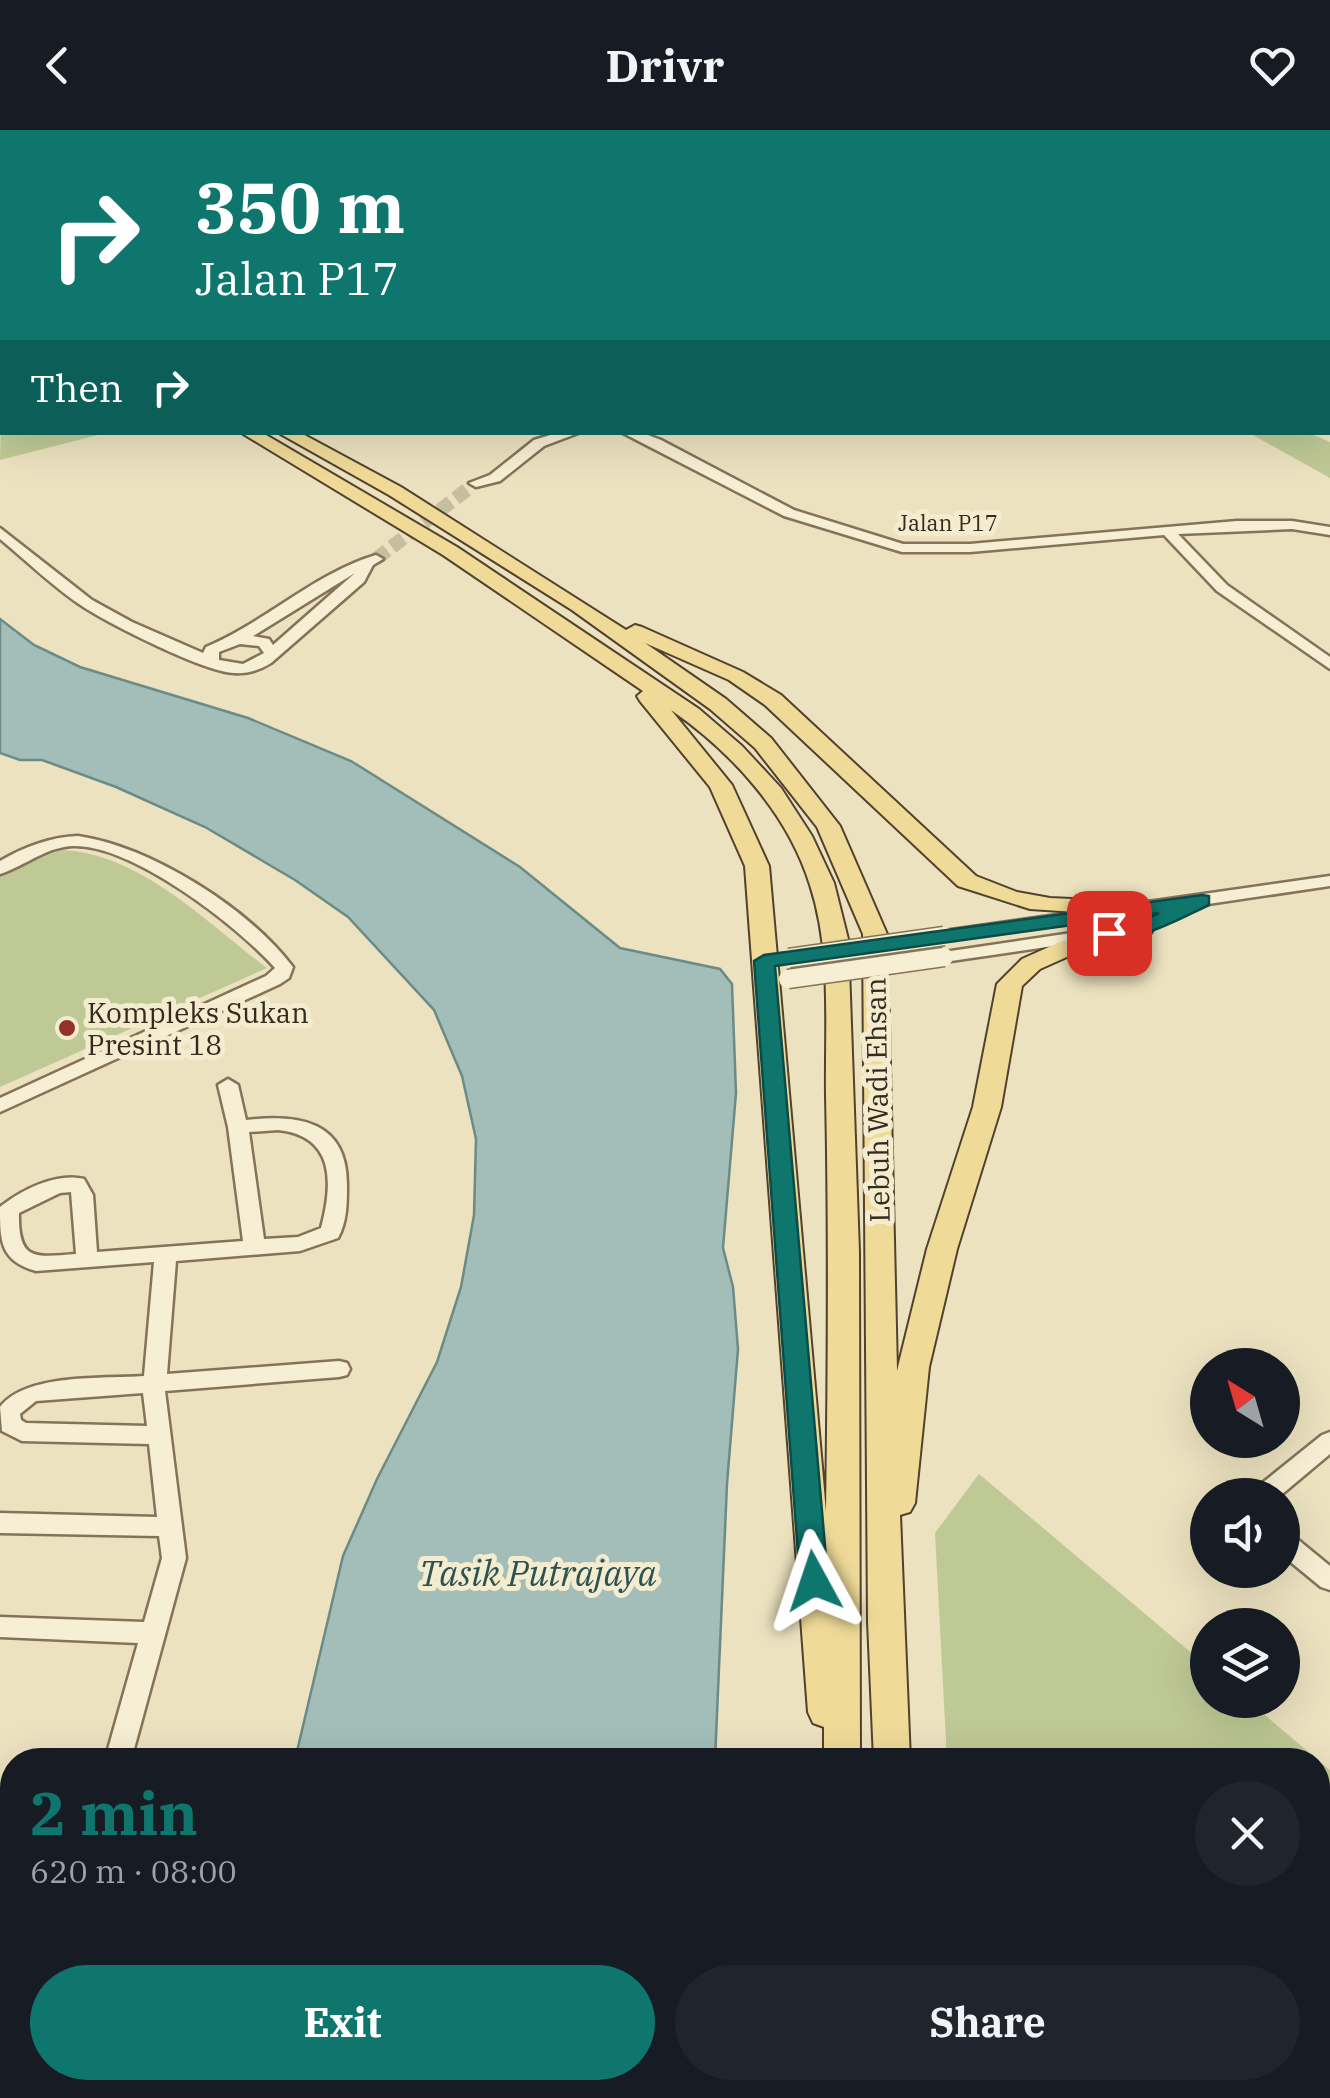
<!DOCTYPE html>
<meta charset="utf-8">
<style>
body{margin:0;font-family:"IBM Plex Serif",serif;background:#20242c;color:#f1f3f6;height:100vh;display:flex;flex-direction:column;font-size:38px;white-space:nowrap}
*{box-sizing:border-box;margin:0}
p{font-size:32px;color:#9ea1a6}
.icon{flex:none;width:55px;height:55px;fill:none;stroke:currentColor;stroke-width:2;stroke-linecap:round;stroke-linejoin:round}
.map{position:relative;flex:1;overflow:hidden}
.side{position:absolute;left:0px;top:1618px;width:1330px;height:352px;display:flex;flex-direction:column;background:#171b24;border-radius:40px 40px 0 0;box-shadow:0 10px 40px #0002}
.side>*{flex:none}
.guide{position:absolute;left:0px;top:0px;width:1330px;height:305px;box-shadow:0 10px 40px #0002;background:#0f766e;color:#fff;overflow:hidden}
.needle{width:65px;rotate:323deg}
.buttons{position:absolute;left:1190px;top:1218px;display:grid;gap:20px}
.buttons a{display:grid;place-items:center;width:110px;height:110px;border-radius:50%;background:#171b24;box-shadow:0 10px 40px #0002;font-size:50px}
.pin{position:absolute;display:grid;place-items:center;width:85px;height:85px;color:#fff;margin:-42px;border-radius:20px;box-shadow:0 5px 15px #0006}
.me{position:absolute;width:110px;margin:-55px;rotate:355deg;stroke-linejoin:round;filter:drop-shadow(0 0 8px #0008)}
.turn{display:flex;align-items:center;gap:35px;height:210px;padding:0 30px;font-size:45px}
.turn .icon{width:130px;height:130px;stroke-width:2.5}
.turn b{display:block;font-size:70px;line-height:85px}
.then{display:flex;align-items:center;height:95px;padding:0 30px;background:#0003;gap:20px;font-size:38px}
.round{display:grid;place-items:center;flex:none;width:105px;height:105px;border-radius:52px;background:#20242c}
.head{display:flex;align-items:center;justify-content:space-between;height:170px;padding:0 30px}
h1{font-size:60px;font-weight:800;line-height:75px;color:#0f766e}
.button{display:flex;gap:20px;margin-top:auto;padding:20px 30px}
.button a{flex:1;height:115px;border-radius:60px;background:#0f766e;color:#fff;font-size:40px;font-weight:800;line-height:115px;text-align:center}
.button a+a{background:#20242c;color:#f1f3f6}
header{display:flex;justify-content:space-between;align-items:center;height:130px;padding:0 30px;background:#171b24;font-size:45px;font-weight:800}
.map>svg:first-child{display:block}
.green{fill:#bfc995}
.water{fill:#a3beb8;stroke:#6b8b86;stroke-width:2.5}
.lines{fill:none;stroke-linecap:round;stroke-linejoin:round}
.minor-tunnel{stroke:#c7bd9f;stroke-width:14;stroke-dasharray:14 6;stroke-linecap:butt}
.minor-casing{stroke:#847359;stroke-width:5}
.major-casing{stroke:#52412d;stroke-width:4}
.minor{fill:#f7efd3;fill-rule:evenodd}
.major{fill:#efda98;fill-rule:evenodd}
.minor-bridge-casing{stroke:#847359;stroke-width:21;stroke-linecap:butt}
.minor-bridge{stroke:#f7efd3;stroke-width:18}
.route{fill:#0f766e;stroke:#0a4d48;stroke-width:2.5}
.poi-dot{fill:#91322b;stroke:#f4eccf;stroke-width:4}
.labels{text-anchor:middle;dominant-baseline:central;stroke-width:10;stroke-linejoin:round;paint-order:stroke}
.far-street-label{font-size:22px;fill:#342a1d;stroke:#f4eccf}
.poi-label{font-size:28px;fill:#342a1d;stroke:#f4eccf;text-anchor:start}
.street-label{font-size:28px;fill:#342a1d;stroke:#f4eccf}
.near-water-label{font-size:35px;font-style:italic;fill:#2c5354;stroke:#f4eccf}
</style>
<header><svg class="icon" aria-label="back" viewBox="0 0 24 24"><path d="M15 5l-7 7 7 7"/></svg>Drivr<svg class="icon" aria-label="heart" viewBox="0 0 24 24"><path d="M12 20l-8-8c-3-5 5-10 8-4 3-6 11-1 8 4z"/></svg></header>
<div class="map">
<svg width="1330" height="1968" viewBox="0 0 1330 1968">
<rect width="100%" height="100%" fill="#ece2c0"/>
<!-- green -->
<g class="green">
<polygon points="2,250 2,302 106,303 0,330"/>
<polygon points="1239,303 1309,303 1330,312 1330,348 1251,304"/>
<path d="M60,720c79,2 147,73 207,118l-267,119v-212z"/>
<polygon points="979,1344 1207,1536 1208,1570 1247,1570 1330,1640 1330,1968 966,1968 965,1958 1318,1958 1318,1630 947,1630 935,1403"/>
</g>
<!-- water -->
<g class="water">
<polygon points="0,489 34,515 80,537 248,588 351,631 520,737 620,818 720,839 732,854 736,963 723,1118 733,1157 738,1219 727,1354 715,1630 295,1630 343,1426 377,1349 437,1232 461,1157 474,1085 476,1009 462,946 434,880 348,787 295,750 205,697 116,657 42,630 20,630 0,623"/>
<polygon points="225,1958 701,1958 700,1968 223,1968"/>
</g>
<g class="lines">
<!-- minor-tunnel -->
<polyline class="minor-tunnel" points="376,429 469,358"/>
<!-- minor casing -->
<g class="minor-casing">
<g id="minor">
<polygon points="598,0 594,2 582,1 583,0"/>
<polygon points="862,0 876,0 877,1 866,2"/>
<polygon points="560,302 581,302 544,316 500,351 476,357 469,353 490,345 534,310"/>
<polygon points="621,302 640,302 661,310 794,380 903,414 970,414 1237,391 1292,391 1330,397 1330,405 1292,399 1178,404 1227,455 1330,527 1330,539 1217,461 1164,405 970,422 902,422 784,386"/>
<path d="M0,398l92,72 40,22 71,31 3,-6c60,-25 107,-73 170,-92l7,4 -10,6 -9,17 -93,81c-11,7 -24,11 -37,10 -30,-1 -122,-48 -149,-65 -30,-19 -58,-47 -85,-69zM355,443l-82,72 -4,-6 -16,-3zM240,514l19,2 5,7 -21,11 -24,-4v-8z"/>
<path d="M78,706c74,11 170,72 215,131l-4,11 -9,6 -280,128v-14l266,-122 9,-8c-38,-43 -145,-125 -203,-122 -28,2 -47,20 -72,28v-13c24,-14 50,-24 78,-25z"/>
<polygon points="1330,746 1330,756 1188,777 1187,784 1142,803 944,832 935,827 944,822 1138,793 1168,779 938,810 935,806 938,802 944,801"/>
<path d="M228,949l10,6 8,35c53,-6 101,1 101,64 0,19 0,38 -9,54l-38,13 -124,10 -9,113 172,-13 8,2 3,6 -3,6 -8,2 -174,14 21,167 -55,202h-26l33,-117 -138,-6v-20l144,5 18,-64 -3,-22 -159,-3v-20l157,4 -8,-73 -127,-3 -20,-10 -2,-24c26,-34 103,-28 144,-31l10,-114 -118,9c-36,-10 -36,-30 -36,-64 21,-17 57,-35 84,-28l9,16 4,57 146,-11 -15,-114 -10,-42zM278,1000c57,6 55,53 43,98l-23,9 -34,2 -15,-107zM71,1062l5,62c-41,3 -58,8 -57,-41l41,-20zM143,1263l4,33 -121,-3 -5,-3 -1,-6 16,-13z"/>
<polygon points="1330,1302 1330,1324 1281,1365 1253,1365 1256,1358 1322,1305"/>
<polygon points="1282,1401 1291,1404 1330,1436 1330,1460 1321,1457 1282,1425"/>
<polygon points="0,1721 12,1727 12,1757 0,1751"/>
<polygon points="12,1940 12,1958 26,1958 23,1965 0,1968 0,1946"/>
</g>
</g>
<!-- major casing -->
<g class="major-casing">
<g id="major">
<polygon points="1247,0 1271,0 1273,2 1249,2"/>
<polygon points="1278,0 1302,0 1304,2 1280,2"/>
<rect x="1328" y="13" width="2" height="8"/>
<rect x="0" y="85" width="2" height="8"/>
<rect x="0" y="106" width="2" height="8"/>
<path d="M240,302h21l196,115 242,162 43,37 39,42 31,48 22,47 14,56 11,313 1,508h-36v-33l-11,-4 -5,-11 -63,-846 -35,-79 -70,-86 -3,-5 6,-5 -200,-136zM671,580c61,42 117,104 139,175 22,67 15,141 16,210 3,139 2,278 0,417l-57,-646 -37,-81z"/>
<polygon points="277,302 299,302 401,357 626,500 635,495 642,497 743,542 781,565 976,746 1017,762 1050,768 1137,772 1149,779 1137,786 1030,779 958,756 765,575 729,550 645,513 726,569 771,608 840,696 887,804 897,1241 927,1119 973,977 997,854 1022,829 1060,812 1142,791 1154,798 1151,803 1078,822 1040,839 1022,856 1001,977 957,1119 929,1237 915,1373 910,1382 900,1385 910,1630 874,1630 868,1492 863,804 817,697 755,618 710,579 572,480 389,365"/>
<rect x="822" y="1958" width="42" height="10"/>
<polygon points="886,1958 928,1958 929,1968 887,1968"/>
</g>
</g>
<!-- minor -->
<use href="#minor" class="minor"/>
<!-- major -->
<use href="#major" class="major"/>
<!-- minor-bridge casing -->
<g class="minor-bridge-casing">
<g id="minor-bridge">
<polyline points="789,828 944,806"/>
<polyline points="788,849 944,827"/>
</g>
</g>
<!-- minor-bridge -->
<use href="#minor-bridge" class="minor-bridge"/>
</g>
<!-- route -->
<path class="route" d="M1202,765l7,1v9c-24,11 -87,47 -110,28l3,-4 35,-6 22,-10 -384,53 53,615 -4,8 -10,3 -10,-3 -4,-8 -46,-620 10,-6z"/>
<!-- markers -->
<circle class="poi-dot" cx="67" cy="898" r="10"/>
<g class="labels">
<!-- far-street labels -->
<g class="far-street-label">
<text x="948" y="392">Jalan P17</text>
</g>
<!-- poi labels -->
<g class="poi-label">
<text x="87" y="882">Kompleks Sukan<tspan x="87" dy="32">Presint 18</tspan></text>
</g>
<!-- street labels -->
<g class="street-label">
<text transform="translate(877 970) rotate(-91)">Lebuh Wadi Ehsan</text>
</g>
<!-- near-water labels -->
<g class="near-water-label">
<text x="538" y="1443">Tasik Putrajaya</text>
</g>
</g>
</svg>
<div class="buttons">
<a><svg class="needle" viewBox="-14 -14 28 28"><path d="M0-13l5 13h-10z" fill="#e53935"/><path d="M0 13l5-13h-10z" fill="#9ea1a6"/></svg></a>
<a><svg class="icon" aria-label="sound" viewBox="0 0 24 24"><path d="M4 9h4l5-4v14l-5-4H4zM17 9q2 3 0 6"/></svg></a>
<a><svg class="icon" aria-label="layers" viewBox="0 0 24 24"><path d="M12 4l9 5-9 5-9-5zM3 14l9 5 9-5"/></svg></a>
</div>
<div class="pin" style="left:1109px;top:803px;background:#d93025"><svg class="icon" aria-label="arrive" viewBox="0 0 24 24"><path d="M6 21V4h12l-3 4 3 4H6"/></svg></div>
<svg class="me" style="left:814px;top:1451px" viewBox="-20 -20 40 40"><path d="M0-17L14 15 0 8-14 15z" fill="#0f766e" stroke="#fff" stroke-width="4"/></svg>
<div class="guide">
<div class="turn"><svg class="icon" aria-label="right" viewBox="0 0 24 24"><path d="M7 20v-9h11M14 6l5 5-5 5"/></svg><div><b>350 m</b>Jalan P17</div></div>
<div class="then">Then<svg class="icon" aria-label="right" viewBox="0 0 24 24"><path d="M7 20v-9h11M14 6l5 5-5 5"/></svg></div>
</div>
<section class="side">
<div class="head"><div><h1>2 min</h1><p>620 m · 08:00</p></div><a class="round"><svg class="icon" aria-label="close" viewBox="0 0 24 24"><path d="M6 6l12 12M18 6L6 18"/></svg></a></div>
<div class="button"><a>Exit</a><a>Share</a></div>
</section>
</div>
